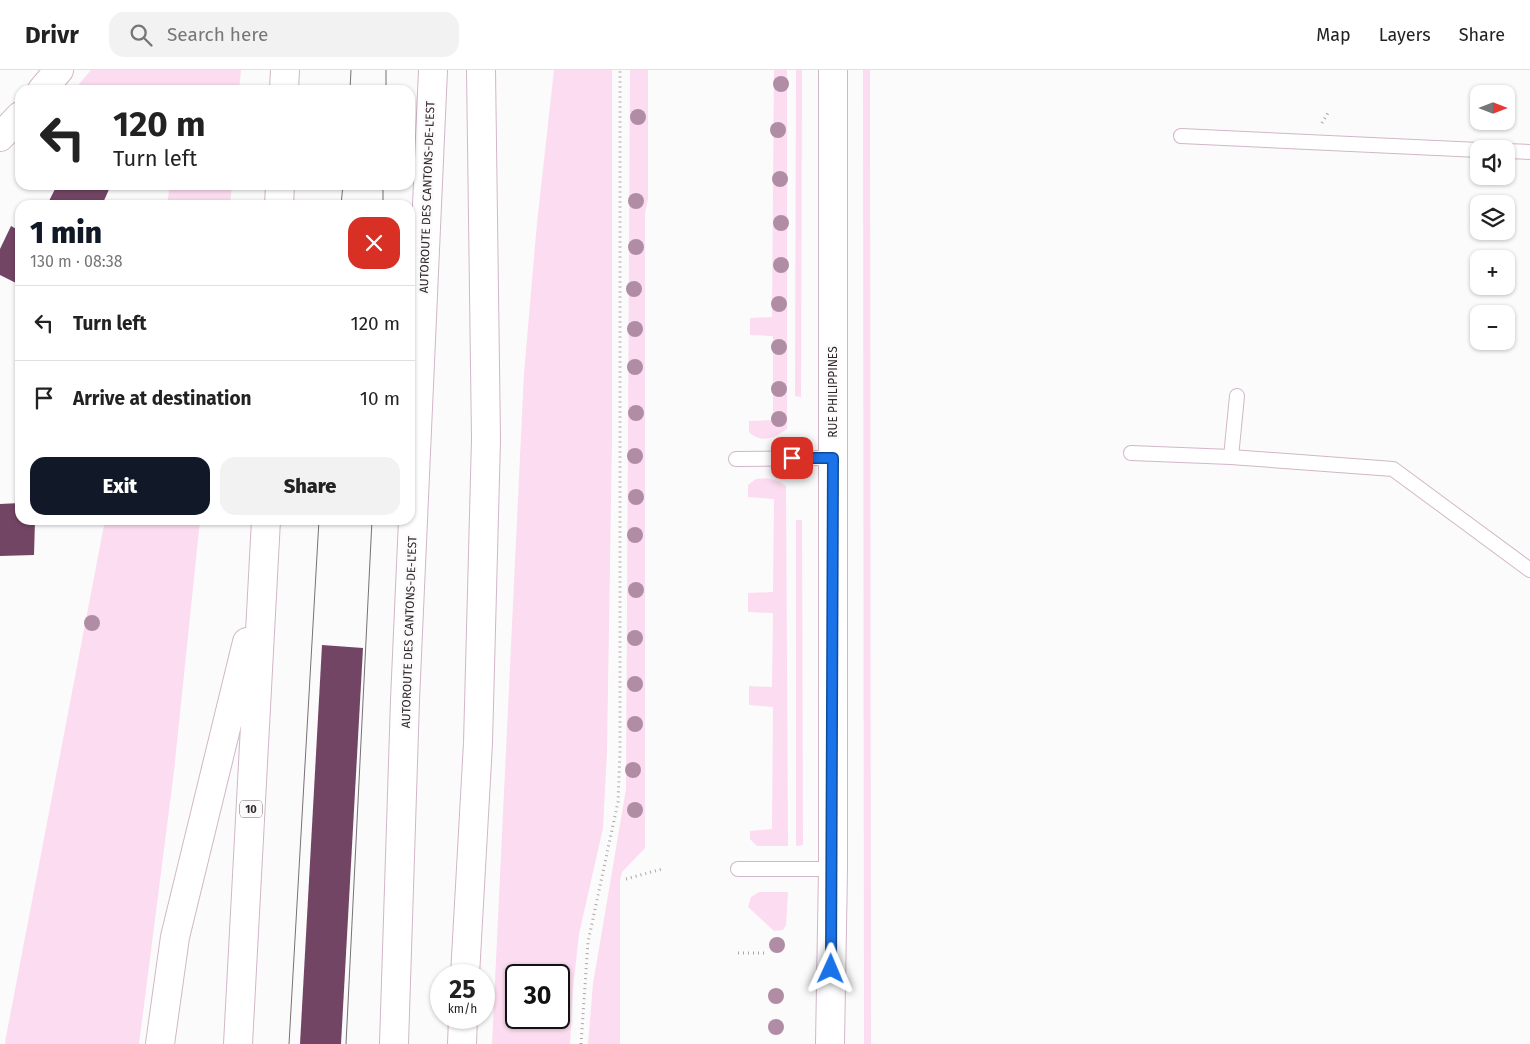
<!DOCTYPE html>
<meta charset="utf-8">
<style>
body{margin:0;font-family:"Fira Sans",sans-serif;background:#f2f2f2;color:#222;height:100vh;display:flex;flex-direction:column;font-size:19px;white-space:nowrap}
*{box-sizing:border-box;margin:0}
p{font-size:16px;color:#767676}
.icon{flex:none;width:28px;height:28px;fill:none;stroke:currentColor;stroke-width:2;stroke-linecap:round;stroke-linejoin:round}
.map{position:relative;flex:1;overflow:hidden}
.sheet{position:absolute;left:15px;top:130px;width:400px;height:325px;display:flex;flex-direction:column;background:#fff;border-radius:15px;box-shadow:0 1px 4px #0004}
.sheet>*{flex:none}
.guide{position:absolute;left:15px;top:15px;width:400px;height:105px;border-radius:15px;box-shadow:0 1px 4px #0004;background:#fff;color:#222;overflow:hidden}
.needle{width:32px;rotate:90deg}
.tools{position:absolute;left:1470px;top:15px;display:grid;gap:10px}
.tools a{display:grid;place-items:center;width:45px;height:45px;border-radius:10px;background:#fff;box-shadow:0 1px 4px #0004;font-size:25px}
.speed{position:absolute;left:430px;top:894px;display:flex;gap:10px;font-size:25px;font-weight:700;text-align:center}
.speed>*{display:grid;place-content:center;width:65px;height:65px;border-radius:50%;background:#fff;box-shadow:0 1px 4px #0004;line-height:1}
.speed small{font-size:12px;font-weight:400}
.speed .limit{border:2px solid #111;border-radius:8px;background:#fff;color:#111}
.pin{position:absolute;display:grid;place-items:center;width:42px;height:42px;color:#fff;margin:-21px;border-radius:10px;box-shadow:0 2px 8px #0006}
.me{position:absolute;width:55px;margin:-28px;rotate:1deg;stroke-linejoin:round;filter:drop-shadow(0 0 4px #0008)}
.turn{display:flex;align-items:center;gap:18px;height:105px;padding:0 15px;font-size:22px}
.turn .icon{width:65px;height:65px;stroke-width:2.5}
.turn b{display:block;font-size:35px;line-height:42px}
.round{display:grid;place-items:center;flex:none;width:52px;height:52px;border-radius:15px;background:#f2f2f2}
.head{display:flex;align-items:center;justify-content:space-between;height:85px;padding:0 15px}
h1{font-size:30px;font-weight:800;line-height:38px;color:#111827}
.button{display:flex;gap:10px;margin-top:auto;padding:10px 15px}
.button a{flex:1;height:58px;border-radius:15px;background:#111827;color:#fff;font-size:20px;font-weight:800;line-height:58px;text-align:center}
.button a+a{background:#f2f2f2;color:#222}
ul{padding:0;list-style:none}
li{display:flex;align-items:center;gap:15px;height:75px;padding:0 15px;border-top:1px solid #e0e0e0}
li div{flex:1}
li b{display:block;font-size:19px}
li em{font-style:normal}
header{display:flex;align-items:center;gap:30px;box-sizing:border-box;height:70px;padding:0 25px;background:#fff;border-bottom:1px solid #e0e0e0}
header strong{font-size:24px}
nav{display:flex;gap:28px;margin-inline-start:auto;font-size:18px}
.search{width:350px;height:45px;background:#f2f2f2;display:flex;align-items:center;gap:12px;box-sizing:border-box;padding:0 18px;border-radius:15px;color:#767676;font-size:19px}
.map>svg:first-child{display:block}
.green{fill:#fcdcf0;fill-rule:evenodd}
.building{fill:#724564}
.lines{fill:none;stroke-linecap:round;stroke-linejoin:round}
.lane-casing{stroke:#d2b6c8;stroke-width:16}
.street-casing{stroke:#d2b6c8;stroke-width:30}
.secondary-casing{stroke:#d2b6c8;stroke-width:30}
.highway-casing{stroke:#d2b6c8;stroke-width:30}
.path{stroke:#aaa5a8;stroke-width:3;stroke-dasharray:1 4;stroke-linecap:butt}
.lane{stroke:#fff;stroke-width:14}
.street{stroke:#fff;stroke-width:28}
.secondary{stroke:#fff;stroke-width:28}
.highway{stroke:#fff;stroke-width:28}
.tram{stroke:#787175;stroke-width:1}
.tree{fill:#b08da5}
.route-casing{stroke:#114b97;stroke-width:12}
.route{stroke:#1a73e8;stroke-width:9}
.labels{text-anchor:middle;dominant-baseline:central;stroke-width:5;stroke-linejoin:round;paint-order:stroke}
.shield{fill:#fbfbfb;stroke:#6e676b;stroke-width:1}
.shield-label{font-size:11px;font-weight:bold;fill:#31272d}
.street-label{font-size:12px;fill:#31272d;stroke:#fbfbfb}
</style>
<header>
<strong>Drivr</strong>
<div class="search"><svg class="icon" aria-label="search" viewBox="0 0 24 24"><circle cx="10" cy="10" r="6"/><path d="M15 15l6 6"/></svg>Search here</div>
<nav><a>Map</a><a>Layers</a><a>Share</a></nav>
</header>
<div class="map">
<svg width="1530" height="974" viewBox="0 0 1530 974">
<rect width="100%" height="100%" fill="#fbfbfb"/>
<!-- green -->
<g class="green">
<polygon points="91,0 241,0 239,20 74,20"/>
<path d="M554,0h58v370l-5,311 -4,77 -24,106 -6,54 -3,56h-78l32,-671 13,-150zM516,905h43v43h-43z"/>
<polygon points="630,0 648,0 648,129 645,143 645,778 622,802 620,811 620,974 588,974 593,914 626,719"/>
<path d="M774,0h13v359c-13,9 -26,15 -38,3v-11l24,-1v-84l-23,-1v-17l22,-1z"/>
<polygon points="796,0 802,0 801,327 795,326"/>
<polygon points="863,0 870,0 871,974 864,974"/>
<polygon points="170,115 232,115 230,135 167,135"/>
<polygon points="767,408 780,412 786,416 788,776 757,776 750,769 750,761 772,759 773,637 749,635 749,616 772,617 773,543 748,542 748,523 773,522 774,429 748,427 748,415 756,409"/>
<polygon points="105,450 200,450 174,701 139,974 6,974 5,972"/>
<polygon points="796,450 802,450 803,775 796,776"/>
<polygon points="759,822 788,822 786,855 783,860 774,861 748,837 751,827"/>
</g>
<!-- building -->
<g class="building">
<polygon points="57,115 111,115 102,135 47,135"/>
<polygon points="11,156 20,161 20,215 0,205 0,179"/>
<polygon points="20,433 20,450 35,450 34,485 0,486 0,434"/>
<polygon points="322,575 363,578 341,974 300,974"/>
</g>
<g class="lines">
<!-- lane casing -->
<g class="lane-casing">
<g id="lane">
<polyline points="1181,66 1479,80"/>
<polyline points="1506,81 1530,82"/>
<polyline points="1131,383 1231,387 1393,399 1530,500"/>
<polyline points="1231,387 1237,326"/>
<polyline points="736,389 833,388"/>
<polyline points="738,799 833,799"/>
</g>
</g>
<!-- street casing -->
<g class="street-casing">
<polyline id="street" points="830,974 833,799 833,0"/>
</g>
<!-- secondary casing -->
<g class="secondary-casing">
<g id="secondary">
<polyline points="42,20 59,0"/>
<polyline points="0,67 20,46"/>
</g>
</g>
<!-- highway casing -->
<g class="highway-casing">
<g id="highway">
<polyline points="284,20 285,0"/>
<polyline points="279,135 280,115"/>
<polyline points="465,905 478,673 486,369 481,0"/>
<polyline points="160,974 175,867 247,572"/>
<polyline points="238,974 266,450"/>
<polyline points="394,974 405,630 433,0"/>
<polyline points="462,974 463,948"/>
</g>
</g>
<!-- path -->
<g class="path">
<polyline points="1322,53 1328,43"/>
<polyline points="626,809 662,799"/>
<polyline points="738,883 767,883"/>
<polyline points="581,974 588,872 618,732 620,681 620,0"/>
</g>
<!-- lane -->
<use href="#lane" class="lane"/>
<!-- street -->
<use href="#street" class="street"/>
<!-- secondary -->
<use href="#secondary" class="secondary"/>
<!-- highway -->
<use href="#highway" class="highway"/>
<!-- tram -->
<g class="tram">
<polyline points="350,20 351,0"/>
<polyline points="386,20 386,0"/>
<polyline points="341,135 343,115"/>
<polyline points="383,135 383,115"/>
<polyline points="289,974 319,450"/>
<polyline points="346,974 372,450"/>
</g>
</g>
<!-- trees -->
<g class="tree">
<circle cx="781" cy="14" r="8"/>
<circle cx="638" cy="47" r="8"/>
<circle cx="778" cy="60" r="8"/>
<circle cx="780" cy="109" r="8"/>
<circle cx="636" cy="131" r="8"/>
<circle cx="781" cy="153" r="8"/>
<circle cx="636" cy="177" r="8"/>
<circle cx="781" cy="195" r="8"/>
<circle cx="634" cy="219" r="8"/>
<circle cx="779" cy="234" r="8"/>
<circle cx="635" cy="259" r="8"/>
<circle cx="779" cy="277" r="8"/>
<circle cx="635" cy="297" r="8"/>
<circle cx="779" cy="319" r="8"/>
<circle cx="636" cy="343" r="8"/>
<circle cx="779" cy="349" r="8"/>
<circle cx="635" cy="386" r="8"/>
<circle cx="636" cy="427" r="8"/>
<circle cx="635" cy="465" r="8"/>
<circle cx="636" cy="520" r="8"/>
<circle cx="92" cy="553" r="8"/>
<circle cx="635" cy="568" r="8"/>
<circle cx="635" cy="614" r="8"/>
<circle cx="635" cy="654" r="8"/>
<circle cx="633" cy="700" r="8"/>
<circle cx="635" cy="740" r="8"/>
<circle cx="777" cy="875" r="8"/>
<circle cx="776" cy="926" r="8"/>
<circle cx="776" cy="957" r="8"/>
</g>
<g class="lines">
<!-- route casing -->
<g class="route-casing">
<polyline id="route" points="792,388 833,388 831,899"/>
</g>
<!-- route -->
<use href="#route" class="route"/>
</g>
<g class="labels">
<!-- shield labels -->
<rect class="shield" x="240" y="730.5" width="22" height="17" rx="4"/>
<g class="shield-label">
<text x="251" y="739">10</text>
</g>
<!-- street labels -->
<g class="street-label">
<text transform="translate(427 127) rotate(-88)">AUTOROUTE DES CANTONS-DE-L'EST</text>
<text transform="translate(833 322) rotate(-90)">RUE PHILIPPINES</text>
<text transform="translate(409 562) rotate(-88)">AUTOROUTE DES CANTONS-DE-L'EST</text>
</g>
</g>
</svg>
<div class="tools">
<a><svg class="needle" viewBox="-14 -14 28 28"><path d="M0-13l5 13h-10z" fill="#e53935"/><path d="M0 13l5-13h-10z" fill="#767676"/></svg></a>
<a><svg class="icon" aria-label="sound" viewBox="0 0 24 24"><path d="M4 9h4l5-4v14l-5-4H4zM17 9q2 3 0 6"/></svg></a>
<a><svg class="icon" aria-label="layers" viewBox="0 0 24 24"><path d="M12 4l9 5-9 5-9-5zM3 14l9 5 9-5"/></svg></a>
<a>+</a>
<a>−</a>
</div>
<div class="speed"><div>25<small>km/h</small></div><div class="limit">30</div></div>
<div class="pin" style="left:792px;top:388px;background:#d93025"><svg class="icon" aria-label="arrive" viewBox="0 0 24 24"><path d="M6 21V4h12l-3 4 3 4H6"/></svg></div>
<svg class="me" style="left:831px;top:899px" viewBox="-20 -20 40 40"><path d="M0-17L14 15 0 8-14 15z" fill="#1a73e8" stroke="#fff" stroke-width="4"/></svg>
<div class="guide">
<div class="turn"><svg class="icon" aria-label="left" viewBox="0 0 24 24"><path d="M17 20v-9H6M10 6l-5 5 5 5"/></svg><div><b>120 m</b>Turn left</div></div>
</div>
<section class="sheet">
<div class="head"><div><h1>1 min</h1><p>130 m · 08:38</p></div><a class="round" style="background:#d93025;color:#fff"><svg class="icon" aria-label="close" viewBox="0 0 24 24"><path d="M6 6l12 12M18 6L6 18"/></svg></a></div>
<ul>
<li><svg class="icon" aria-label="left" viewBox="0 0 24 24"><path d="M17 20v-9H6M10 6l-5 5 5 5"/></svg><div><b>Turn left</b></div><em>120 m</em></li>
<li><svg class="icon" aria-label="arrive" viewBox="0 0 24 24"><path d="M6 21V4h12l-3 4 3 4H6"/></svg><div><b>Arrive at destination</b></div><em>10 m</em></li>
</ul>
<div class="button"><a>Exit</a><a>Share</a></div>
</section>
</div>
